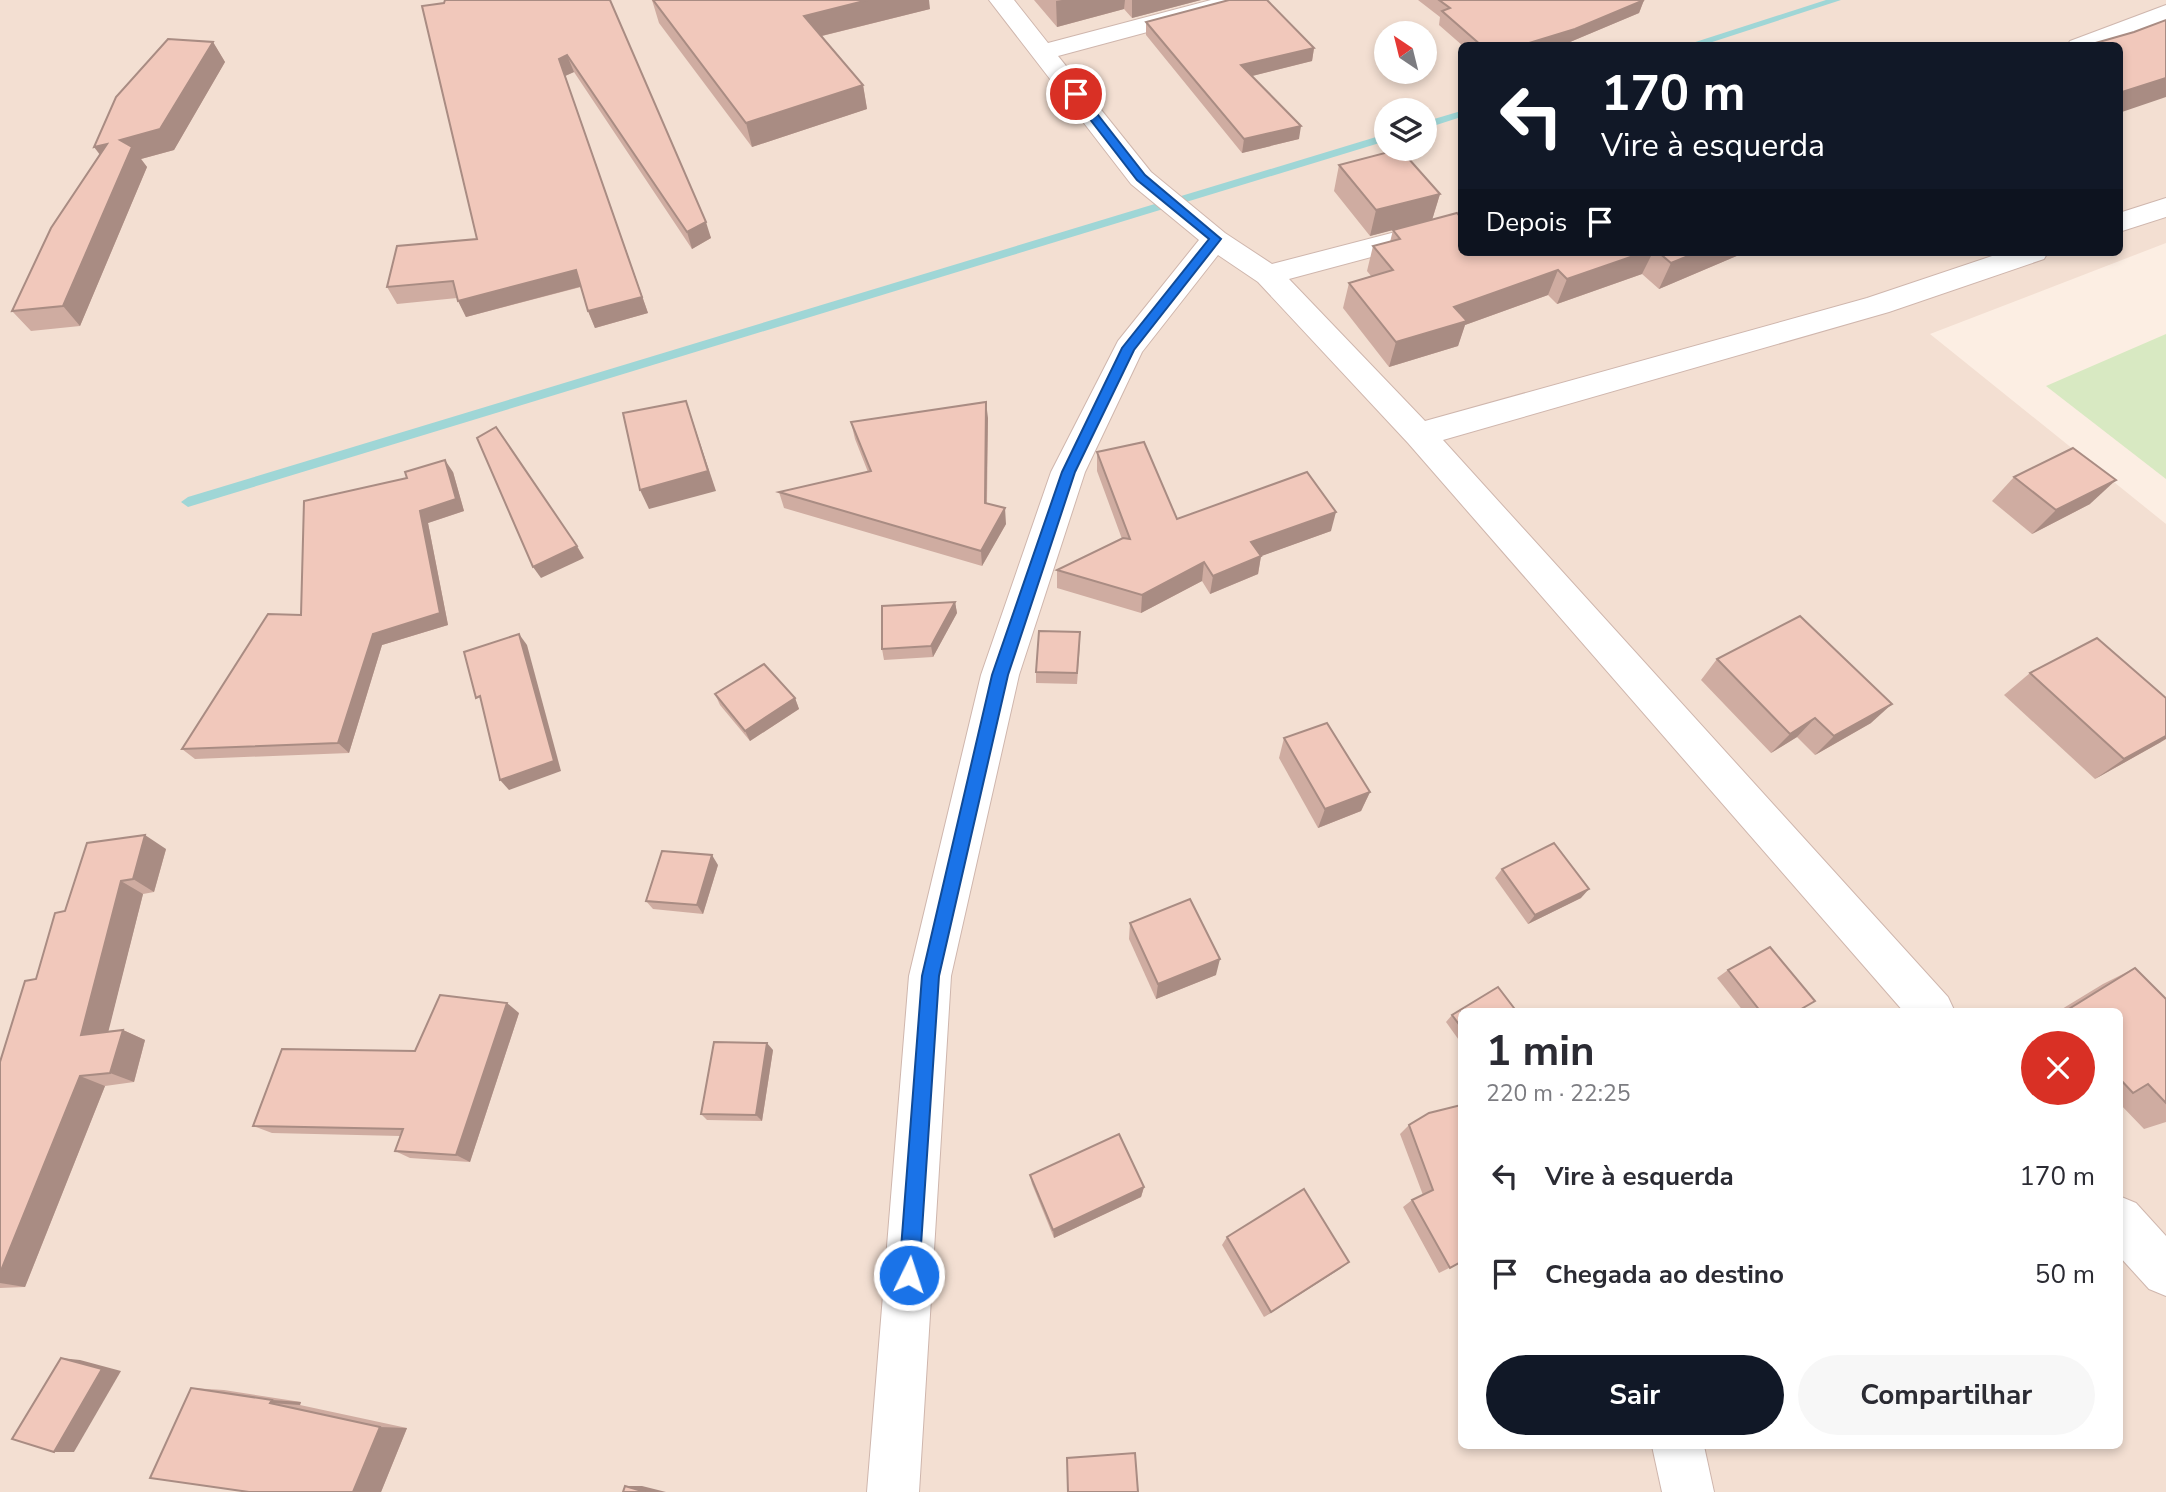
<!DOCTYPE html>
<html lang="pt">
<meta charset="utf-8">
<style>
body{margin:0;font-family:"Nunito Sans",sans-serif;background:#f7f7f7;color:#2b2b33;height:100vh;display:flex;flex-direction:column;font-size:26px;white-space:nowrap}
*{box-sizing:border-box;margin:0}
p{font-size:23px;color:#7c7c81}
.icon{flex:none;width:38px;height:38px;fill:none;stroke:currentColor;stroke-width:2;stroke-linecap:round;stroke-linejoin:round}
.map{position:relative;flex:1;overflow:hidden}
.details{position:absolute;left:1458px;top:1008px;width:665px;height:441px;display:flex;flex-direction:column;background:#fff;border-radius:10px;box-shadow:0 4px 10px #0003}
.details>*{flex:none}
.top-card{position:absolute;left:1458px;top:42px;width:665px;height:214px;border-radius:10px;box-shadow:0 4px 10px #0003;background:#111827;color:#fff;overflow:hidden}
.needle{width:46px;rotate:325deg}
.buttons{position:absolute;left:1374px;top:21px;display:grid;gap:14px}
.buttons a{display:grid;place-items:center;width:63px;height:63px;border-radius:50%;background:#fff;box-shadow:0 4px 10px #0003;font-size:35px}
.pin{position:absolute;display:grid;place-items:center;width:60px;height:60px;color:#fff;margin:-30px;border:4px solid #fff;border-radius:50%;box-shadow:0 2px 7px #0007}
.me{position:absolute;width:77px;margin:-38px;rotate:4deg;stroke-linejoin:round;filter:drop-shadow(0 0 5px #0008)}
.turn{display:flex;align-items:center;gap:24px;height:147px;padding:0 28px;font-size:32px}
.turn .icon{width:91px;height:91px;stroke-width:2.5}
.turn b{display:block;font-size:49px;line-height:60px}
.then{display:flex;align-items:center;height:66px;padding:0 28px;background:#0003;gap:14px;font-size:26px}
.round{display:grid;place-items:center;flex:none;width:74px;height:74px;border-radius:37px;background:#f7f7f7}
.headline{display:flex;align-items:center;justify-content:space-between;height:119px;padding:0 28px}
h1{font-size:42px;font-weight:700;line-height:52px}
.action{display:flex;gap:14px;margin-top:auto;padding:14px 28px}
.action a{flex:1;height:80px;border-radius:42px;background:#111827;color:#fff;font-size:28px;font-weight:700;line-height:80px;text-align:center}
.action a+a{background:#f7f7f7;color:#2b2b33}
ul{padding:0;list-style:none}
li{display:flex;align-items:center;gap:21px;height:98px;padding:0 28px}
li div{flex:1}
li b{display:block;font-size:26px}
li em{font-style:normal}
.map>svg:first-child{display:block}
.residential{fill:#f3dfd2;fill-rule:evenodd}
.green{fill:#d8e9c2}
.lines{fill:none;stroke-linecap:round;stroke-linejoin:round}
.stream{fill:#9fd6d6;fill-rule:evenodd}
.minor-casing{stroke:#cfb6ad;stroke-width:2}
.minor{fill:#fff;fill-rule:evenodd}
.wall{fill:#cfaca1}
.shaded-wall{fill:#a98c83}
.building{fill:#f1c8bb;stroke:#a98c83;stroke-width:2}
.route{fill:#1a73e8;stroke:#114b97;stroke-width:2}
</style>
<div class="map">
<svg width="2166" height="1492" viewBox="0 0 2166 1492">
<rect width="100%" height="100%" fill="#fceee3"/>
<!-- residential -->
<path class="residential" d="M0,0h2166v243l-236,91 236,190v968h-2166zM1386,33h38v39h-38zM1461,46h658v206h-658zM1386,110h38v39h-38zM1461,1012h658v434h-658z"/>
<!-- green -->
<polygon class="green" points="2166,334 2166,479 2046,386"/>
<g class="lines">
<!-- stream -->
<g class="stream">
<polygon points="1826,0 1841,0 1700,46 1683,46"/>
<polygon points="1461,111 1461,117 1424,129 1424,122"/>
<polygon points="1386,134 1386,141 188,507 181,502 188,497"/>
</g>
<!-- minor casing -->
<g class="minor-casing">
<g id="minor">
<polygon points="989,0 1014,0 1048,43 1211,0 1251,0 1248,5 1058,56 1151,172 1225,233 1272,264 1461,215 1461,233 1289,279 1425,421 1867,298 2004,252 2048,252 2044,259 1889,312 1443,440 1948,997 1955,1012 1904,1012 1408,443 1258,282 1218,255 1142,352 1085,472 1019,675 951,976 919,1492 867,1492 909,976 981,675 1051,472 1118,341 1199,240 1131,184"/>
<polygon points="2166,5 2166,21 2103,46 2067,46 2070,41"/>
<polygon points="2166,198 2166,217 2119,232 2119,213"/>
<polygon points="2119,1196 2136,1203 2166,1236 2166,1296 2149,1289 2119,1256"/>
<polygon points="1652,1446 1704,1446 1714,1492 1662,1492"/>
</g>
</g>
<!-- minor -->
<use href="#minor" class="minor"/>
</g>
<!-- wall -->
<g class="wall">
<polygon points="610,0 711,238 692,249 574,72 565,76 648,313 595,328 588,311 581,287 466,317 457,298 397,304 387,287 477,239 422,6"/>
<polygon points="652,0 930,9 822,36 863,85 867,109 752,147 659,23"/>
<polygon points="1034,0 1201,0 1132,18 1124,9 1057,27"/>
<polygon points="1418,0 1644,0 1639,13 1570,42 1560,46 1463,46 1439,25 1440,17"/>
<polygon points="1146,22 1314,48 1312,61 1252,76 1299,139 1242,153 1146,35"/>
<polygon points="213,42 225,62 174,150 141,159 147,167 80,326 31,331 12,311 100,155"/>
<polygon points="1339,165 1440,194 1432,220 1461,252 1746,252 1659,289 1642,274 1557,304 1548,295 1465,325 1458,346 1389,367 1343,308 1349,283 1371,276 1367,271 1373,246 1390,242 1393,230 1403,227 1370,236 1334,191"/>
<polygon points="988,418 987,503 1006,524 982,566 784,508 779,492 868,472 855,439 851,422"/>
<polygon points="1097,452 1177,519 1331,531 1261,556 1258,574 1210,594 1202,581 1141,613 1057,588 1057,570 1122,539 1097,471"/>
<polygon points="453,472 464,511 428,523 448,625 382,645 349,753 195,759 182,749 301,615"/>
<polygon points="2014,477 2090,504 2032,534 1992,501"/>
<polygon points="955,602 957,613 933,657 884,660 882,649"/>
<polygon points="1080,644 1077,684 1036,683 1036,672"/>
<polygon points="1717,659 1871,723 1815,755 1797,737 1771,753 1701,680"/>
<polygon points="2030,673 2161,742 2095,779 2004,695"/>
<polygon points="715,694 795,698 799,709 750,741 720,705"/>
<polygon points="1284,738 1370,792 1361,811 1318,828 1279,758"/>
<polygon points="166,849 154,892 143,894 108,1031 123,1030 145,1040 134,1082 105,1086 25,1287 0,1288 0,1062 65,911"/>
<polygon points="718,865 703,914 653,909 646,901"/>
<polygon points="1502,869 1581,898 1528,924 1495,878"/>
<polygon points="1130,923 1216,975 1156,999 1129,939"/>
<polygon points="2135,968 2166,999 2166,1122 2144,1129 2119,1103 2119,1012 2057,1012 2103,984"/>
<polygon points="1728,970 1798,1012 1744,1012 1717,978"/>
<polygon points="1461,1012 1461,1043 1446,1022 1452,1015"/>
<polygon points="519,1013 470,1162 410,1158 395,1151 400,1136 272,1133 253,1126 415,1051"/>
<polygon points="773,1050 762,1121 707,1120 701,1114"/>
<polygon points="1409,1125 1461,1262 1439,1273 1403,1207 1412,1200 1423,1195 1400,1134"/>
<polygon points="1030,1175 1144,1187 1141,1197 1054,1238 1032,1184"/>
<polygon points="1227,1237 1349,1262 1264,1317 1222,1245"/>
<polygon points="191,1388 224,1390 301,1402 300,1405 407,1428 381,1492"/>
</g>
<!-- shaded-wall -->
<g class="shaded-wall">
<polygon points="868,0 929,0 930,9 809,39 804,16"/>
<polygon points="1062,0 1125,0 1124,9 1057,27 1056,1"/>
<polygon points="1132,0 1201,0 1132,18"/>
<polygon points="1644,0 1639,13 1570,42 1560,46 1519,46"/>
<polygon points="213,42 225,62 174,150 141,159 147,167 80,326 63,306 120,140"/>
<polygon points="1314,48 1312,61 1240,79 1241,65"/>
<polygon points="567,55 574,72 565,76 648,313 595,328 588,311 559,59"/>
<polygon points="2166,78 2166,97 2119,113 2119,93"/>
<polygon points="863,85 867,109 752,147 746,123"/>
<polygon points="1301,126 1299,139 1242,153 1244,139"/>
<polygon points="107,144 110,168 94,147"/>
<polygon points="1440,194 1432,220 1370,236 1376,210"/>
<polygon points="706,222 711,238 692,249 687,232"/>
<polygon points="1645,252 1653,252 1642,274 1557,304 1567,279"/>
<polygon points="1698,252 1746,252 1659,289 1671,263"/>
<polygon points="576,270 583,286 466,317 458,301"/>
<polygon points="1558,270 1548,295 1465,325 1458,346 1389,367 1396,342 1454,307"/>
<polygon points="686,401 716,491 649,509 640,490"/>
<polygon points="986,402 988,418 986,518 985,503"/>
<polygon points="445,460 453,472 464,511 428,523 448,625 382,645 349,753 338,743 373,634 420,511"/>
<polygon points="2116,480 2090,504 2032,534 2056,510"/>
<polygon points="1005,508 1006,524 982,566 981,551"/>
<polygon points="1336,512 1331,531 1248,561 1251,542"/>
<polygon points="577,546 584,558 541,578 533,567"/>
<polygon points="1261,556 1258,574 1210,594 1213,576"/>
<polygon points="1204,562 1202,581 1141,613 1142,595"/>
<polygon points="955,602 957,613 933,657 931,646"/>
<polygon points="519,634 527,645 561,771 509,790 500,780"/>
<polygon points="795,698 799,709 750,741 745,731"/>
<polygon points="1892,704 1871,723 1815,755 1834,736"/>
<polygon points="1815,718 1797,737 1771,753 1790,734"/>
<polygon points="2166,736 2166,739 2161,742 2095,779 2124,759"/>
<polygon points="1370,792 1361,811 1318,828 1325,809"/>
<polygon points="145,835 166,849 154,892 133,879"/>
<polygon points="712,855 718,865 703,914 697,905"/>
<polygon points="121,881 143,894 105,1045 81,1035"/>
<polygon points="1589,889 1581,898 1528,924 1535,915"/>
<polygon points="1220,959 1216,975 1156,999 1158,984"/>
<polygon points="507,1003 519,1013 470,1162 456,1155"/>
<polygon points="123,1030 145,1040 134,1082 110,1073"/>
<polygon points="767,1043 773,1050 762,1121 756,1115"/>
<polygon points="80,1076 105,1086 25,1287 0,1283 0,1273"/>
<polygon points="1144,1187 1141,1197 1054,1238 1053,1230"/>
<polygon points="1349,1262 1340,1269 1264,1317 1271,1312"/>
<polygon points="61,1358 80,1360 121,1371 74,1452 54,1452"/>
<polygon points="272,1400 301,1402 300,1405 270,1403"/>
<polygon points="380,1427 407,1428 381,1492 353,1492"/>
<polygon points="625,1486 642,1486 666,1492 645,1492"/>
</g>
<!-- building -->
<g class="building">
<polygon points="445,0 610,0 706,222 687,232 567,55 559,59 642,297 588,311 576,270 458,301 453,281 387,287 397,246 477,239 422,6 444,3"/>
<polygon points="653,0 868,0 804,16 863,85 746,123"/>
<polygon points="1229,0 1267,0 1314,48 1241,65 1301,126 1244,139 1146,22"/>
<polygon points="1439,0 1644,0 1575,29 1519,46 1482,46 1442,11 1450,8"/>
<polygon points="2166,20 2166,78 2119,93 2119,46 2085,46 2134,32"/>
<polygon points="168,39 213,42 160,129 120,140 132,147 63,306 12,311 51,228 107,144 94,147 116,97"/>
<polygon points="1400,149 1440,194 1376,210 1339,165"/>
<polygon points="1457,213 1461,218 1461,252 1645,252 1567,279 1558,270 1454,307 1467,321 1396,342 1349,283 1393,270 1373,246 1400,239 1393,230"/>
<polygon points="1658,252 1698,252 1671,263"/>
<polygon points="686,401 708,471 640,490 623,413"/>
<polygon points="986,402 985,503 1005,508 981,551 779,492 871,471 851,422"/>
<polygon points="496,427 577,546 533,567 477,438"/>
<polygon points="1144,442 1177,519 1307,472 1336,512 1251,542 1261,556 1213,576 1204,562 1142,595 1057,570 1123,538 1130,539 1097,452"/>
<polygon points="2073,448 2116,480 2056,510 2014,477"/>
<polygon points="445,460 456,499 420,511 440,613 373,634 338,743 182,749 268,614 301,615 304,501 407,478 405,472"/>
<polygon points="955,602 931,646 882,649 882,606"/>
<polygon points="1800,616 1892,704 1834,736 1815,718 1790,734 1717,659"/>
<polygon points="1039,631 1080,632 1077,673 1036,672"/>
<polygon points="519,634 554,761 500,780 480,696 476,698 464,652"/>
<polygon points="2097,638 2166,698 2166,736 2124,759 2030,673"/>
<polygon points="764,664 795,698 745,731 715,694"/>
<polygon points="1327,723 1370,792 1325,809 1284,738"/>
<polygon points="145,835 133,879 121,881 81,1035 123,1030 110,1073 80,1076 0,1273 0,1062 25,981 36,979 55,913 65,911 87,843"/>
<polygon points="1554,843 1589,889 1535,915 1502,869"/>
<polygon points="662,851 712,855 697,905 646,901"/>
<polygon points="1190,899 1220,959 1158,984 1130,923"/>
<polygon points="1770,947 1815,1001 1796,1012 1761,1012 1728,970"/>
<polygon points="2135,968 2166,999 2166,1103 2148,1084 2133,1093 2119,1078 2119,1012 2064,1012"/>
<polygon points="1498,987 1517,1012 1461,1012 1461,1027 1452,1015"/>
<polygon points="440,995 507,1003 456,1155 395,1151 403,1129 253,1126 282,1049 415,1051"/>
<polygon points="714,1042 767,1043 756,1115 701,1114"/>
<polygon points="1461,1105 1461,1262 1450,1268 1412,1200 1433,1190 1409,1125 1429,1113"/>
<polygon points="1119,1134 1144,1187 1053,1230 1030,1175"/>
<polygon points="1304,1189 1349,1262 1271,1312 1227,1237"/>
<polygon points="61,1358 102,1369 54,1452 12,1439"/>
<polygon points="191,1388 272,1400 270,1403 380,1427 353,1492 249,1492 150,1478"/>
<polygon points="1135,1453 1138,1492 1068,1492 1067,1458"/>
<polygon points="625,1486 645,1492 623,1492"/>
</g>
<!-- route -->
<polygon class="route" points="1072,92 1080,92 1145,175 1221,239 1134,350 1075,472 1008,675 939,976 919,1275 916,1282 909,1285 902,1282 899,1275 922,976 992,675 1062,472 1122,348 1209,239 1137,180 1072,96"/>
</svg>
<div class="buttons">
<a><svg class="needle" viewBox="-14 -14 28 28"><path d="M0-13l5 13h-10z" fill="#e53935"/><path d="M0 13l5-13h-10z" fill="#7c7c81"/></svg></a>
<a><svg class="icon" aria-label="layers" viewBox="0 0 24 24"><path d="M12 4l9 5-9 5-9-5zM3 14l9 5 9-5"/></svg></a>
</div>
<div class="pin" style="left:1076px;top:94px;background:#d93025"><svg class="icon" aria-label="arrive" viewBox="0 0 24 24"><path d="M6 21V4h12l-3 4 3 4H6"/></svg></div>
<svg class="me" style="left:909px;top:1275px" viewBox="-20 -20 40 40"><circle r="17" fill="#1a73e8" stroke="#fff" stroke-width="3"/><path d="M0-11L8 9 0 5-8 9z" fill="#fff"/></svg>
<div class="top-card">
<div class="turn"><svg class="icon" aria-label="left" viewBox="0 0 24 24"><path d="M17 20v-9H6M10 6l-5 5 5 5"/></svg><div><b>170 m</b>Vire à esquerda</div></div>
<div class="then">Depois<svg class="icon" aria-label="arrive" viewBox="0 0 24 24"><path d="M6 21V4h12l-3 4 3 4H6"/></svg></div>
</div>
<section class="details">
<div class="headline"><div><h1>1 min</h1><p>220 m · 22:25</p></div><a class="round" style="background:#d93025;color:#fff"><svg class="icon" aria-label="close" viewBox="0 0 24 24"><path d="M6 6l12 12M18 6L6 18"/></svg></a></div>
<ul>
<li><svg class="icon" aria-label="left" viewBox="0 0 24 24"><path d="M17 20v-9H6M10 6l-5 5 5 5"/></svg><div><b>Vire à esquerda</b></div><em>170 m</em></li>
<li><svg class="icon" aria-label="arrive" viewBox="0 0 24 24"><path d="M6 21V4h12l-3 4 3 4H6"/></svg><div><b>Chegada ao destino</b></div><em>50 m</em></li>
</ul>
<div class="action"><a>Sair</a><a>Compartilhar</a></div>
</section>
</div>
